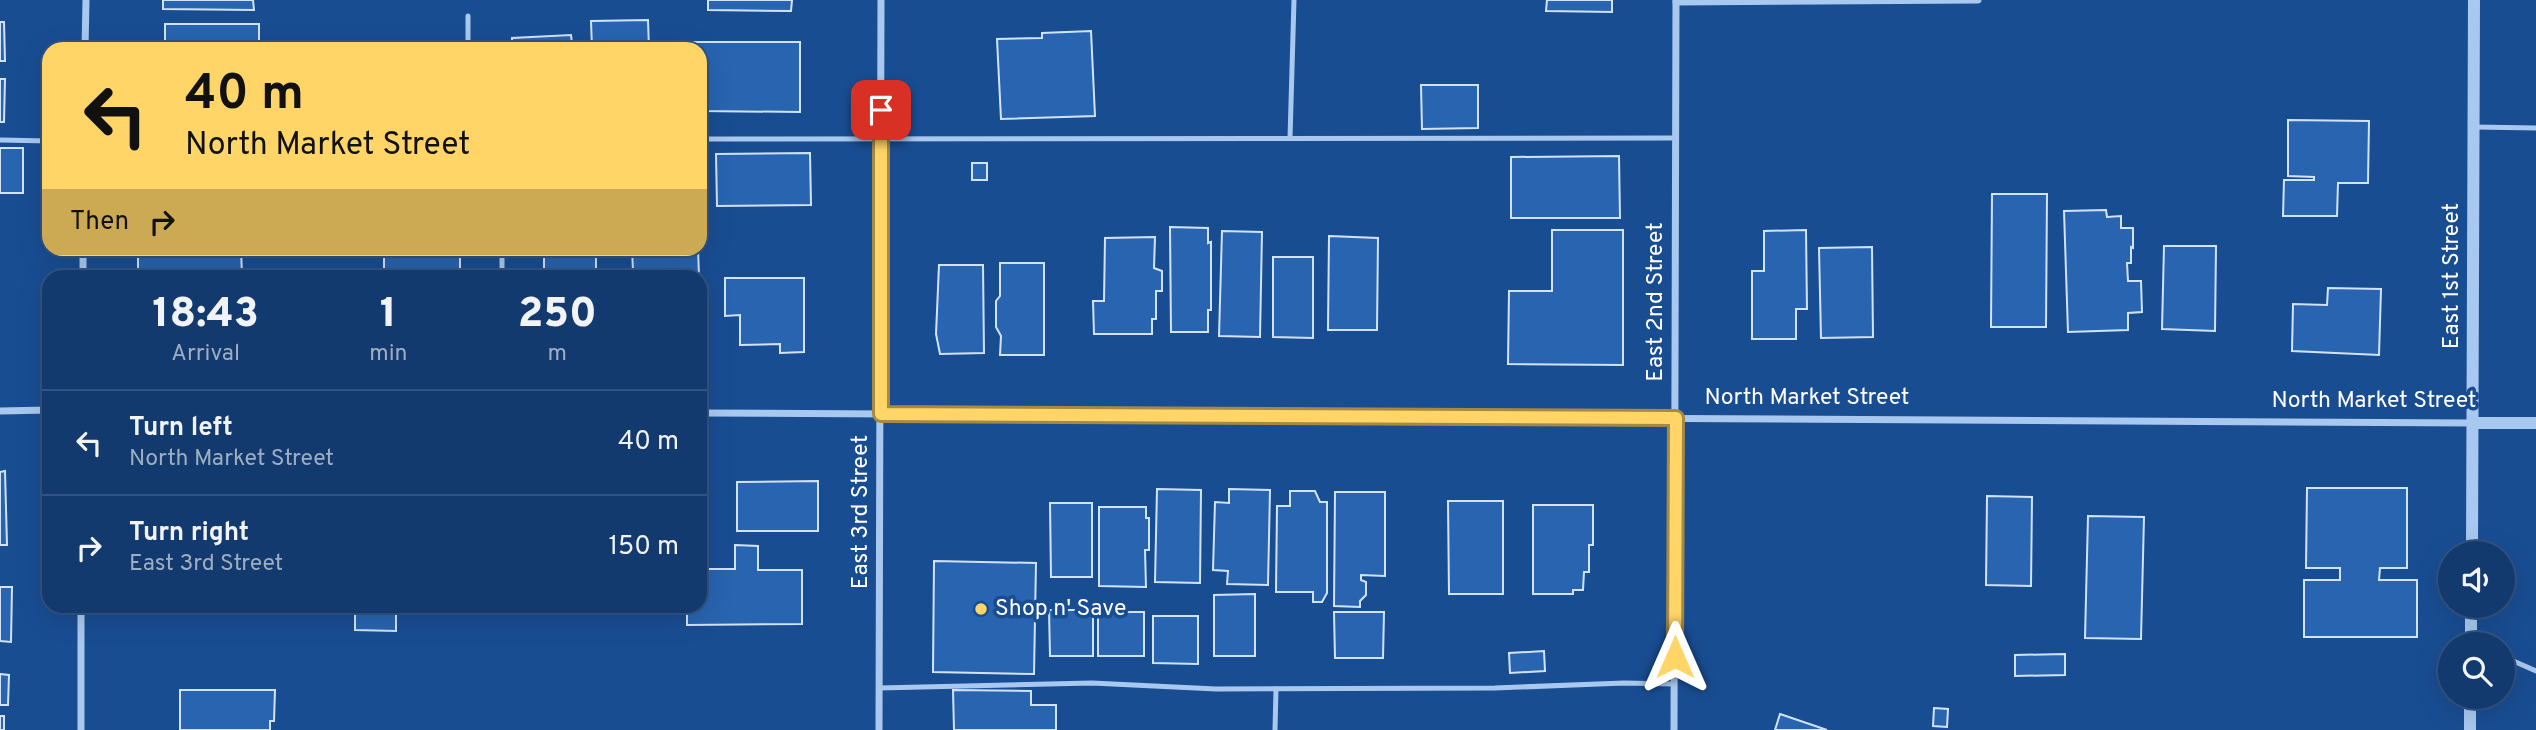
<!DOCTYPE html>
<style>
body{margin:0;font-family:Overpass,sans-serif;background:#1c4173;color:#f1f3f6;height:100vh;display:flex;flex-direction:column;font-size:26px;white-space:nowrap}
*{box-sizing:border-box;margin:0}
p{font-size:23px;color:#9dadc2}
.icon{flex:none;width:38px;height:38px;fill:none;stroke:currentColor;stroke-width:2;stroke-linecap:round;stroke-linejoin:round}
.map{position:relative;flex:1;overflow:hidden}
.panel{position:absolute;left:42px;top:270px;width:665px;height:343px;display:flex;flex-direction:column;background:#133a6e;border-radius:21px;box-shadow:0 7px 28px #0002,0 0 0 2px #325481}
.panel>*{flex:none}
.banner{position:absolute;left:42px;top:42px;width:665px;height:214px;border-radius:21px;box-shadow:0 7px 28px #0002,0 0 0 2px #325481;background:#ffd568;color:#111;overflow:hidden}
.fabs{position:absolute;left:2438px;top:541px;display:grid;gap:14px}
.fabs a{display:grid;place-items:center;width:77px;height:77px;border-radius:50%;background:#133a6e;box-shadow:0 7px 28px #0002,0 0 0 2px #325481;font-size:35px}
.pin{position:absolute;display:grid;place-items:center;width:60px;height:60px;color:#fff;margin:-30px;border-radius:14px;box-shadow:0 4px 10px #0006}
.me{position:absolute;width:77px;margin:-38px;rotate:0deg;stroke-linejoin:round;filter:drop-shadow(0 0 5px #0008)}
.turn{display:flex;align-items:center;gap:24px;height:147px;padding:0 28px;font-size:32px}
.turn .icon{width:91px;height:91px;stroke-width:2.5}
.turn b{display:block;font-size:49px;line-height:60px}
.then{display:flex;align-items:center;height:66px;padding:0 28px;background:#0003;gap:14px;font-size:26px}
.eta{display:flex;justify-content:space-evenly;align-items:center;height:119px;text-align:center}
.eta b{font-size:42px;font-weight:800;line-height:49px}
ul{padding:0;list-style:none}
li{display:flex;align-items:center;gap:21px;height:105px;padding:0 28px;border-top:2px solid #325481}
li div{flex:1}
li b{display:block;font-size:26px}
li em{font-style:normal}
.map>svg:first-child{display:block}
.building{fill:#2864b0;stroke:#d0e3fb;stroke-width:2}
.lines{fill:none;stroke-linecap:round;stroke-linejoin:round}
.service{stroke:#a9c8ef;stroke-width:5}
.minor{stroke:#a9c8ef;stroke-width:7}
.tertiary{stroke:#a9c8ef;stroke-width:12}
.route-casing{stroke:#a68a44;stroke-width:18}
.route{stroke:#ffd568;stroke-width:12}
.poi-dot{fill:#ffd568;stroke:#194d92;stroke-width:2.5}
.labels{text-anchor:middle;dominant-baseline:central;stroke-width:7;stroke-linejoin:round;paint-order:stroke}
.street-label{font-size:23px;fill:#fff;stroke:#194d92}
.poi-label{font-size:23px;fill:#fff;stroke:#194d92;text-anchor:start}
</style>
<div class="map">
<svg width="2536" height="730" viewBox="0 0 2536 730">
<rect width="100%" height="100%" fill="#194d92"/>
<!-- building -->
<g class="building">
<polygon points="163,0 253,0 254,10 163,9"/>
<polygon points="708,0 792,0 791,11 708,10"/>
<polygon points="1547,0 1612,0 1612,12 1546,11"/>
<polygon points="648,20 649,49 592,49 591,21"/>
<polygon points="0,22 4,22 5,61 0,61"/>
<rect x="165" y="24" width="94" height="25"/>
<polygon points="1091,31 1095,116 1001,119 997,39 1042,38 1042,33"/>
<polygon points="571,35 572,43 578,43 578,49 512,49 512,38"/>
<polygon points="689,42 800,42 800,112 701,111 700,49 689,49"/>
<polygon points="0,79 5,79 4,122 0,122"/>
<polygon points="1421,85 1478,85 1478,128 1422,129"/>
<polygon points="2288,120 2369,121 2368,183 2338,183 2337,216 2283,216 2284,180 2314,180 2314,177 2288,176"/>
<rect x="0" y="148" width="23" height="45"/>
<polygon points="810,153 811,205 717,206 716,154"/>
<polygon points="1619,156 1620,218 1511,218 1511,157"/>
<rect x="972" y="163" width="15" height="17"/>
<polygon points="1992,194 2047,194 2046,327 1991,327"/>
<polygon points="2106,210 2107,217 2121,216 2121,228 2133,228 2133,248 2131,247 2131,263 2127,263 2128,281 2141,281 2142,312 2128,313 2128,330 2068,332 2064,211"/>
<polygon points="700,218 703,218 704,237 700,237"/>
<polygon points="1170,227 1208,228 1208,243 1211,242 1211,310 1208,310 1208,332 1171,332"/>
<polygon points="1552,230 1623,230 1623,365 1508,364 1509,291 1552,291"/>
<polygon points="1806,230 1807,309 1796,309 1796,339 1752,339 1752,271 1764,271 1764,231"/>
<polygon points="1222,231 1262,232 1260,337 1219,336"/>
<polygon points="1329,236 1378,238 1377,330 1328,330"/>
<polygon points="1155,237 1154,268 1162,271 1162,291 1156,291 1156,319 1152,319 1152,334 1094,334 1093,301 1104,301 1105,238"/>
<polygon points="2164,246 2216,246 2215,331 2162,329"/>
<polygon points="1872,247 1873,337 1821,338 1819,248"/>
<polygon points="138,248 241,248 242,276 138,276"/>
<rect x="384" y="248" width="76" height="28"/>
<polygon points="557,248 591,248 591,251 596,251 596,276 544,276 544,251 557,252"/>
<polygon points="632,248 698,248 699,276 643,276 643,271 633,272"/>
<polygon points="1273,257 1313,257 1313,338 1273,337"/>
<polygon points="1000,263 1044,263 1044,355 1000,355 1001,336 996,327 996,301 1000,296"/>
<polygon points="939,265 983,265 984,353 940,354 936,334"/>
<polygon points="725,278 804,278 804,352 780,353 780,344 740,345 740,315 725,316"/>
<polygon points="2328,288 2381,289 2379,355 2292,351 2293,304 2327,305"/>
<polygon points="5,471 7,545 0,545 0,472"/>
<polygon points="818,481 818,531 737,531 737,482"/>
<polygon points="2307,488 2407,488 2407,568 2380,568 2379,580 2417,580 2417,637 2304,637 2304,580 2340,580 2340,568 2306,568"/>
<polygon points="1157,489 1201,490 1200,583 1155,582"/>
<polygon points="1229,489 1270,490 1268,585 1227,584 1228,571 1213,570 1215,502 1229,503"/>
<polygon points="1290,491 1315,491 1320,502 1327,502 1327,593 1322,602 1313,602 1313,592 1276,592 1277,506 1290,506"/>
<polygon points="1335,492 1385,492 1385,576 1361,575 1361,580 1366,582 1366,595 1360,601 1360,607 1334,606"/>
<polygon points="1987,496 2032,497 2031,586 1986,585"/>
<polygon points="1448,501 1503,501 1503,594 1449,594"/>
<polygon points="1050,503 1092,503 1092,577 1051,577"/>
<polygon points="1533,505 1593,505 1593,545 1589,545 1589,572 1584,572 1583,590 1573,590 1573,594 1533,594"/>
<polygon points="1099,507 1146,507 1146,518 1149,518 1149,550 1145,550 1146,587 1099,586"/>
<polygon points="2088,516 2144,517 2141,639 2085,638"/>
<polygon points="735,545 758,546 758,570 802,570 802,624 687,625 687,606 700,606 700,569 735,569"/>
<polygon points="934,561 1036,563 1034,674 933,672"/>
<polygon points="0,587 12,587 11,642 0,641"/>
<polygon points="1255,594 1255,656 1214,656 1214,595"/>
<rect x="236" y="606" width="71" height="4"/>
<polygon points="355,606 396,606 396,631 355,630"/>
<polygon points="1049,610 1093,610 1093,656 1050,656"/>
<rect x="1098" y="612" width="46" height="44"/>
<polygon points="1334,612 1384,612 1383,658 1335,658"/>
<polygon points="1153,616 1198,616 1198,664 1153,663"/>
<polygon points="1544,651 1545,671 1510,673 1509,653"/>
<polygon points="2065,654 2065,675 2015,676 2015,655"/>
<polygon points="0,674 9,675 8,705 0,705"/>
<polygon points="180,690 275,690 274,721 270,721 270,730 180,730"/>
<polygon points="953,690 1031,691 1031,705 1056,705 1056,730 954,730"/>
<polygon points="1934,708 1948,709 1947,727 1933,726"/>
<polygon points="1780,714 1827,730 1775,730"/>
<rect x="0" y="716" width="4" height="14"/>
</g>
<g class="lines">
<!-- service -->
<g class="service">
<polyline points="468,49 468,16"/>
<polyline points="2474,127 2536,128"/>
<polyline points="1290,138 1294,0"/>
<polyline points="700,139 1676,138"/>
<polyline points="0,140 49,141"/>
<polyline points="502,259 502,276"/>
<polyline points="2502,656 2536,671"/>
<polyline points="879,688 1092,683 1216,689 1495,688 1624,683 1674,684"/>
<polyline points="1275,730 1276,689"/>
</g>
<!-- minor -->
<g class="minor">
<polyline points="1676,2 1978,0"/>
<polyline points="85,49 86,0"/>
<polyline points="83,276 83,248"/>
<polyline points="0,411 49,410"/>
<polyline points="700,413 2473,423"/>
<polyline points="81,730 81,606"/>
<polyline points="879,730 881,0"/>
<polyline points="1674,730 1676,0"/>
</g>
<!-- tertiary -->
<g class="tertiary">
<polyline points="2473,423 2536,423"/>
<polyline points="2472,553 2474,0"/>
<polyline points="2471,644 2471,606"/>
<polyline points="2470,730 2470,696"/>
</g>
</g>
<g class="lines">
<!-- route casing -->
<g class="route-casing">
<polyline id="route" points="881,110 881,414 1676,418 1675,657"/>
</g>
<!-- route -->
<use href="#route" class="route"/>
</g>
<!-- markers -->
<circle class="poi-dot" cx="981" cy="609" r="7"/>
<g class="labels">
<!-- street labels -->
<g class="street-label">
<text transform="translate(2452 276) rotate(-90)">East 1st Street</text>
<text transform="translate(1656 302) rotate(-90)">East 2nd Street</text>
<text x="1807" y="398">North Market Street</text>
<text x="2374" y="401">North Market Street</text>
<text transform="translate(861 512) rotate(-90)">East 3rd Street</text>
</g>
<!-- poi labels -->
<g class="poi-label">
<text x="995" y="609">Shop n' Save</text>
</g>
</g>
</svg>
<div class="fabs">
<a><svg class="icon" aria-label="sound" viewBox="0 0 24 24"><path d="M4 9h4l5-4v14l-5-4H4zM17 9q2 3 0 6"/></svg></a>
<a><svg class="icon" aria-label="search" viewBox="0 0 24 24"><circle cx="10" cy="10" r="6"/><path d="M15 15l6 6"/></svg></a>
</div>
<div class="pin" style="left:881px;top:110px;background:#d93025"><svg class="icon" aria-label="arrive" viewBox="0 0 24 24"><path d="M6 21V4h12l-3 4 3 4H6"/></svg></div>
<svg class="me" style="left:1675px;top:657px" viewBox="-20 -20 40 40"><path d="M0-17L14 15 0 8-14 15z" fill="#ffd568" stroke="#fff" stroke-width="4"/></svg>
<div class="banner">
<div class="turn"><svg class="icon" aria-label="left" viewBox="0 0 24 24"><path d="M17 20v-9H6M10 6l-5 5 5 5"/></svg><div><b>40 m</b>North Market Street</div></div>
<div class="then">Then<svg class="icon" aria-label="right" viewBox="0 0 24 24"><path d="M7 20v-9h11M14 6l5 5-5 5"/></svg></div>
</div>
<section class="panel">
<div class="eta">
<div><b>18:43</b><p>Arrival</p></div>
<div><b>1</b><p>min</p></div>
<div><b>250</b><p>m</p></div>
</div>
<ul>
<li><svg class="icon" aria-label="left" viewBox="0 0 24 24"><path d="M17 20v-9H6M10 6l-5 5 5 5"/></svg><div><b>Turn left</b><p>North Market Street</p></div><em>40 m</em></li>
<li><svg class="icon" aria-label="right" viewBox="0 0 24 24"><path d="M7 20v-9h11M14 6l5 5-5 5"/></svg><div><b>Turn right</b><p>East 3rd Street</p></div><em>150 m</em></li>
</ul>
</section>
</div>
